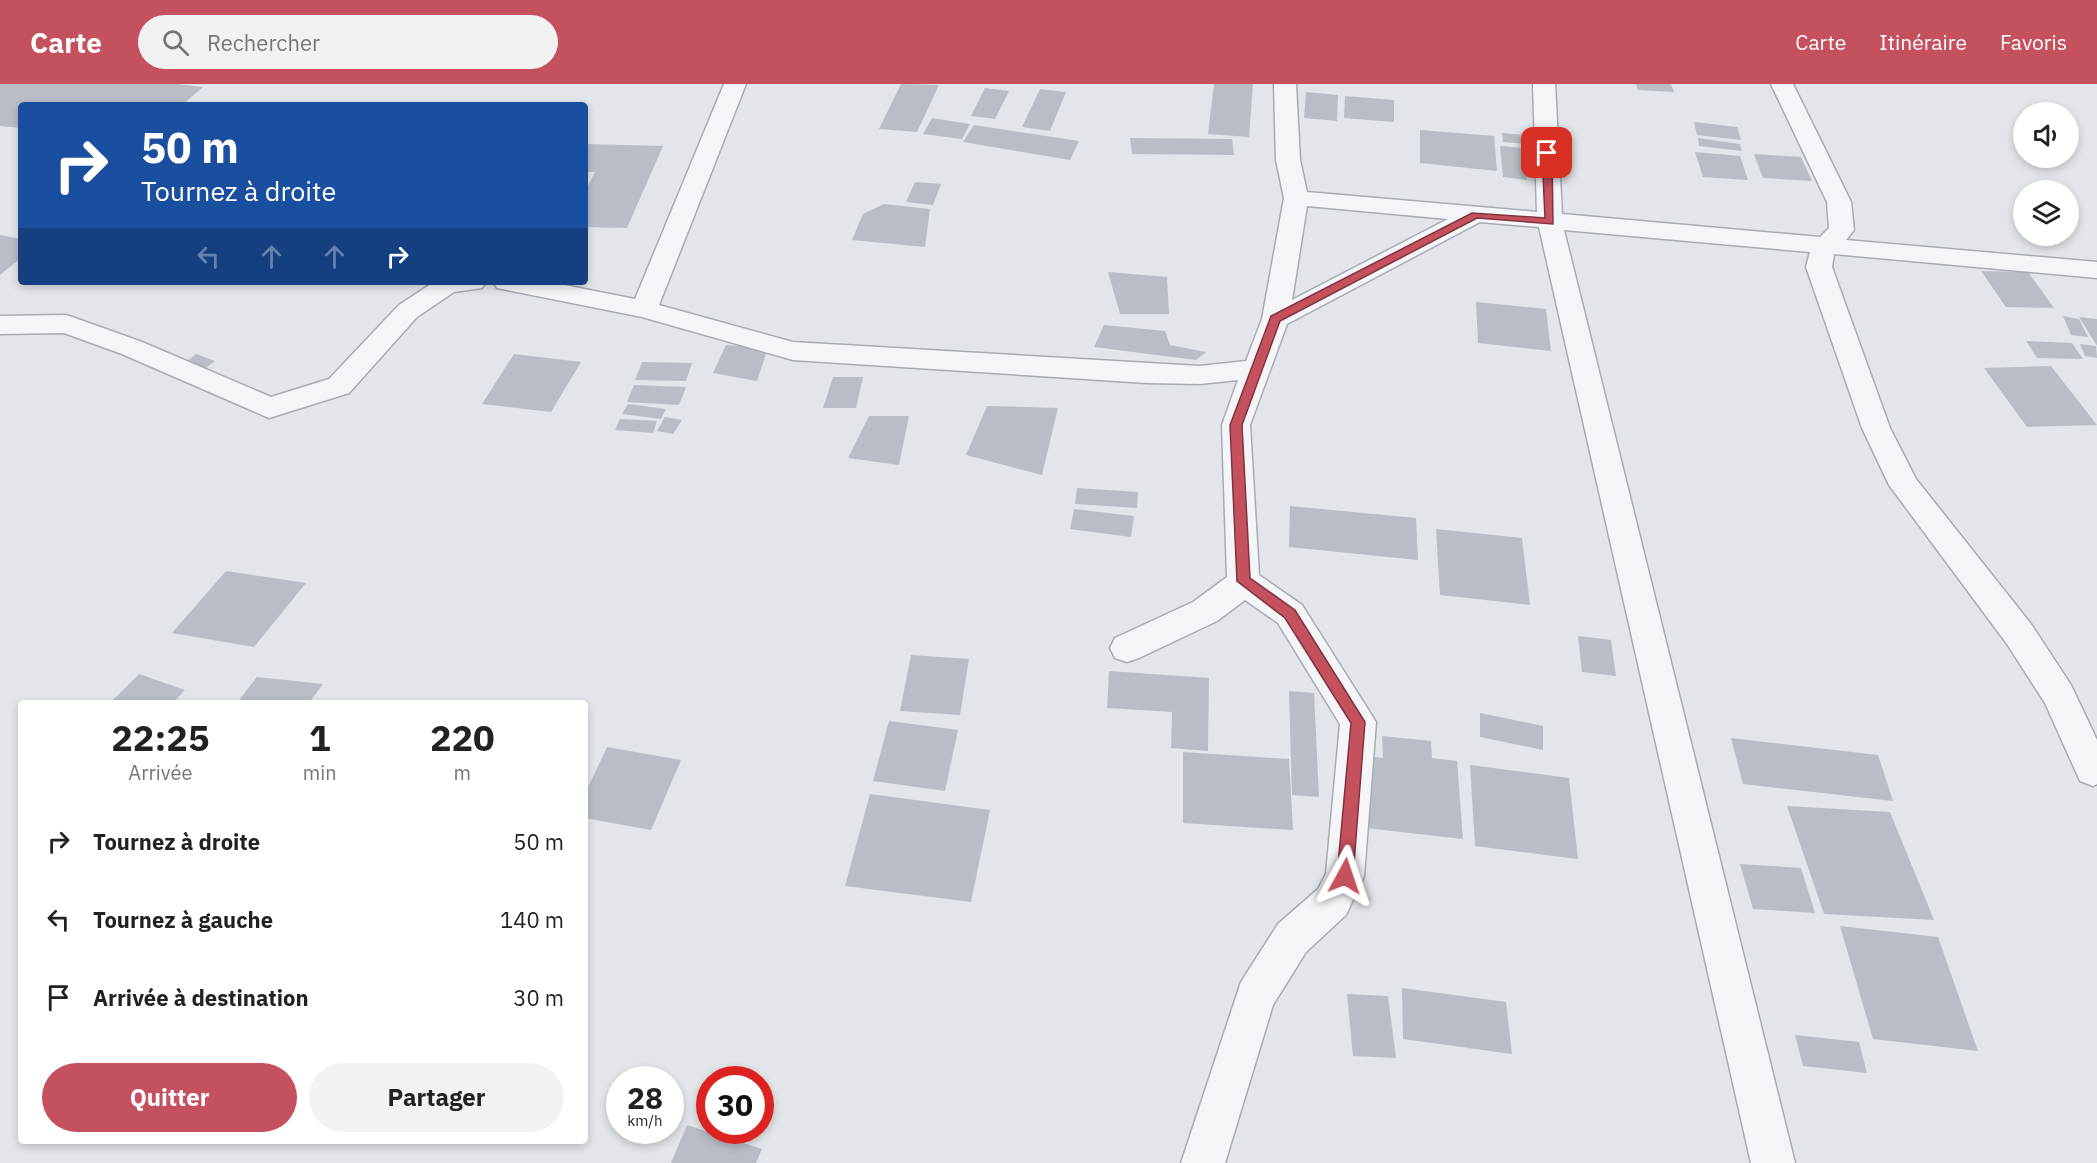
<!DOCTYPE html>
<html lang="fr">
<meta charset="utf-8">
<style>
body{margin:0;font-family:"IBM Plex Sans",sans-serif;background:#f2f2f2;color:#222;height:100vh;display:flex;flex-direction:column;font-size:22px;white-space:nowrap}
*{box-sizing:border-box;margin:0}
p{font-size:20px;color:#767676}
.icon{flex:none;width:33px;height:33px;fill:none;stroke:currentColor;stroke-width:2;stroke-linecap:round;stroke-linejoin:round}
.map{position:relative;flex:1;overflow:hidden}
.details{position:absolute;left:18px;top:616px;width:570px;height:444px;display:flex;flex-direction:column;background:#fff;border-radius:6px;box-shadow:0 3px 9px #0003}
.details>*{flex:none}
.top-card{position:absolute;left:18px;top:18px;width:570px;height:183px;border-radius:6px;box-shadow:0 3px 9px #0003;background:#1a4fa0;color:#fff;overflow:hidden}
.controls{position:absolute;left:2013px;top:18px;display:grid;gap:12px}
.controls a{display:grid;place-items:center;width:66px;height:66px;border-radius:50%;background:#fff;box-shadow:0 3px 9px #0003;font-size:30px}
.speed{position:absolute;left:606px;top:982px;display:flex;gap:12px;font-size:30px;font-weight:700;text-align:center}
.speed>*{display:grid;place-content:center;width:78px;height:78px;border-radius:50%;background:#fff;box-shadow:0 3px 9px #0003;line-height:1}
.speed small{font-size:15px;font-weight:400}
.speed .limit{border:9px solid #d22;background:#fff;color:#111}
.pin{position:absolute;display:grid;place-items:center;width:51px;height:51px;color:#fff;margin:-26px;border-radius:12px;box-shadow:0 3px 9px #0006}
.me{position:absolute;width:66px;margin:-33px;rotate:5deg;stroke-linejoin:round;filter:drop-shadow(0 0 4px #0008)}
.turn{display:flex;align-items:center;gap:21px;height:126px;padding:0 24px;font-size:27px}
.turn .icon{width:78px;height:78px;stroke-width:2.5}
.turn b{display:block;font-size:42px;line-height:51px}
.lanes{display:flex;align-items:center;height:57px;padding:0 24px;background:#0003;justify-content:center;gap:30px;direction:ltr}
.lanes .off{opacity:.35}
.eta{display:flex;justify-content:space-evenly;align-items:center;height:102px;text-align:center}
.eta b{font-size:36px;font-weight:700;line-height:42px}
.button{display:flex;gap:12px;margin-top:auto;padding:12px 24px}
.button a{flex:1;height:69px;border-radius:36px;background:#c5505e;color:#fff;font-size:24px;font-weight:700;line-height:69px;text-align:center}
.button a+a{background:#f2f2f2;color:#222}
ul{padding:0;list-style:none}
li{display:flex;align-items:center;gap:18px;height:78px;padding:0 24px}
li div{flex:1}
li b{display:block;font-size:22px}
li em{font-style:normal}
header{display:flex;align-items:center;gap:36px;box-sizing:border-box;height:84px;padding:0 30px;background:#c5505e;color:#fff}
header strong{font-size:28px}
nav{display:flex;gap:33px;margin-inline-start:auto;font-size:21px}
.search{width:420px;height:54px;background:#f2f2f2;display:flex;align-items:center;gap:15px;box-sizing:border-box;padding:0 21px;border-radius:33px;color:#767676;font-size:22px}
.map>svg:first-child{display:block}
.building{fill:#b9bec6}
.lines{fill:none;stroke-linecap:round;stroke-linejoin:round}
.street-casing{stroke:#a7acb3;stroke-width:3}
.street{fill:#f4f5f8;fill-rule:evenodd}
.route{fill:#c5505e;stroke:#80343d;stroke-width:1.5}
</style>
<header>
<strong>Carte</strong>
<div class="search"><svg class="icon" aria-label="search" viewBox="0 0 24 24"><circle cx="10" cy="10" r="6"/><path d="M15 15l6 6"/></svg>Rechercher</div>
<nav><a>Carte</a><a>Itinéraire</a><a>Favoris</a></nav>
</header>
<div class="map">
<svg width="2097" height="1079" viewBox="0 0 2097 1079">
<rect width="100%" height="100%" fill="#e2e5e9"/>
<!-- building -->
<g class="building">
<polygon points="0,0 177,0 203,3 182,21 21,21 21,44 0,42"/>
<polygon points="901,0 939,1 917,48 879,45"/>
<polygon points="1214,0 1253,0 1249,53 1208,50"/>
<polygon points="1636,0 1671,0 1674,8 1638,6"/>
<polygon points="985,4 1009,7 995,35 971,32"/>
<polygon points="1040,5 1066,8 1050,47 1022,43"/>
<polygon points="1306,8 1338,11 1337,37 1304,34"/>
<polygon points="1345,12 1394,16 1394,38 1344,34"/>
<polygon points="932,34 970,40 962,55 923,50"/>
<polygon points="1694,38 1737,43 1741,56 1697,51"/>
<polygon points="974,41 1079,57 1070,76 963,58"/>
<polygon points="1420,46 1494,52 1497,87 1420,79"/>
<polygon points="1502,49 1525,51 1526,60 1503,58"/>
<polygon points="1130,54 1232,55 1234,71 1132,70"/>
<polygon points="1698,54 1740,60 1742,67 1699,62"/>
<polygon points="585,60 663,62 627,144 585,143 585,108 595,88 585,88"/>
<polygon points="1500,62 1524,64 1527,96 1503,93"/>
<polygon points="1695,68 1740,72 1748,96 1703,93"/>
<polygon points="1754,70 1801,73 1812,97 1763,94"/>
<polygon points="915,98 941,100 933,121 906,118"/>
<polygon points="884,120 930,125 925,163 852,156 863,130"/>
<polygon points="0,151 21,155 21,174 0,191"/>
<polygon points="1981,187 2028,188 2054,224 2006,223"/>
<polygon points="1108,188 1167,193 1169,230 1120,230"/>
<polygon points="1476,218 1546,225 1551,267 1478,259"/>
<polygon points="2063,232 2079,235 2088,253 2071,251"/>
<polygon points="2079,233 2097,235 2097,262 2094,257"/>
<polygon points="1104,241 1165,247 1170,261 1206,268 1196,276 1094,263"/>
<polygon points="2026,257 2072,259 2083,275 2037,274"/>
<polygon points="2080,260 2096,262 2097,274 2085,272"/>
<polygon points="726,261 768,264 757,297 713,289"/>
<polygon points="196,270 215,277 191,295 173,288"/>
<polygon points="514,270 581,278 551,328 482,320"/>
<polygon points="642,278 692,279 686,297 635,296"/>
<polygon points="2051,282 2097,341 2027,343 1984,284"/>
<polygon points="833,293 863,293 856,324 823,324"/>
<polygon points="634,301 686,303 679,321 627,318"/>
<polygon points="628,320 666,325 661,335 622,330"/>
<polygon points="987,322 1058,324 1042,391 966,371"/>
<polygon points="869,332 909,332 899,381 848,374"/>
<polygon points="665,333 682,336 673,350 657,347"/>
<polygon points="620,335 657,337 653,349 615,346"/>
<polygon points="1077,404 1138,408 1137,424 1075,420"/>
<polygon points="1290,422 1416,434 1418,476 1289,463"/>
<polygon points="1074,425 1134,432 1131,453 1070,445"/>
<polygon points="1436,445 1522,454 1530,521 1440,511"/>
<polygon points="226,487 306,499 254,563 172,549"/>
<polygon points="1578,552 1611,556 1616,592 1582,588"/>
<polygon points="911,571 969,575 960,631 900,627"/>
<polygon points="1109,587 1209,594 1208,667 1171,664 1172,628 1107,624"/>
<polygon points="139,590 185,606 172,620 109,620"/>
<polygon points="257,593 323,600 308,620 236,620"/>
<polygon points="1289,607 1314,609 1319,713 1292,711"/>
<polygon points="1480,629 1543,642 1543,666 1480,653"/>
<polygon points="889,637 958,646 945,707 873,697"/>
<polygon points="1382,652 1431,657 1432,674 1457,677 1463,755 1365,744 1362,671 1383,674"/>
<polygon points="1731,654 1878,671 1893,717 1743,700"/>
<polygon points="607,663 681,676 651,746 585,734 585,710"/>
<polygon points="1183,668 1289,675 1293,746 1183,739"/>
<polygon points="1470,681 1569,694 1578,775 1475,762"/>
<polygon points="870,710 990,726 971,818 845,802"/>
<polygon points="1787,722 1890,728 1934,836 1824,830"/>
<polygon points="1740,780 1801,784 1815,829 1753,825"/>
<polygon points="1840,842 1938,853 1978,967 1873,955"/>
<polygon points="1402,904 1506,918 1512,970 1403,955"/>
<polygon points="1347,910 1388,912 1396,974 1353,972"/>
<polygon points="1795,951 1859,958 1867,989 1803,982"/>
<polygon points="687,1041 762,1065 756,1079 671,1079"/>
</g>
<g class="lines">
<!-- street casing -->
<g class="street-casing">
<g id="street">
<path d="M724,0h22l-87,221 134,37 407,24 46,-5 16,-42 22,-121 -8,-38 -2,-76h22l4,76 7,32 230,20 -4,-128h22l7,130 258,23 9,-9 -2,-26 -56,-118h22l58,118 3,28 -8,10 251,22v16l-263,-24 -2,13 58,161 26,51 115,145 40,61 26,55v44l-4,2 -13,-5 -35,-78 -38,-59 -118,-159 -27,-57 -56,-161 4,-15 -246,-22 231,933h-44l-212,-936 -59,-5 -193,102 -37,101 9,150 43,30 74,117 -12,154 -18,39 -40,37 -33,53 -48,158h-44l60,-181 37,-58 40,-35 8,-15 14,-150 -62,-101 -33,-23 -28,21 -78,37 -12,4 -12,-4 -5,-10 5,-10 78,-36 34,-25 -5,-152 16,-45 -38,4 -53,-1 -354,-23 -151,-43 -145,-29 -4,-6h56l86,17zM1307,122l141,13 -156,81z"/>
<polygon points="434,198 486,198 482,204 454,208 417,233 349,309 269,334 122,270 64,249 0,250 0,232 66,231 75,234 142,258 271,313 329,295 399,221"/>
</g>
</g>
<!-- street -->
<use href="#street" class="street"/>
</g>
<!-- route -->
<polygon class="route" points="1547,66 1552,69 1553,140 1477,134 1280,237 1242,341 1250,494 1295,526 1365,638 1353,792 1351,797 1345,799 1340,797 1337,792 1351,639 1285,534 1237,497 1230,341 1271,232 1472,129 1545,134 1542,69"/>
</svg>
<div class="controls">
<a><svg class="icon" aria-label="sound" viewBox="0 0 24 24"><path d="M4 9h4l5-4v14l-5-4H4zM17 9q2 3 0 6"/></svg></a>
<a><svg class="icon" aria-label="layers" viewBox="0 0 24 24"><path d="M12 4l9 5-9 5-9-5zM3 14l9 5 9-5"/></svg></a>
</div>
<div class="speed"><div>28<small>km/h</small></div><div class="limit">30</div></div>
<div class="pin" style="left:1547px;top:69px;background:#d93025"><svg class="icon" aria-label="arrive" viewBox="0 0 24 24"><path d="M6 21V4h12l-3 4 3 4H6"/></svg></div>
<svg class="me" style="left:1345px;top:792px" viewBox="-20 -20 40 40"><path d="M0-17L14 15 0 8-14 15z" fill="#c5505e" stroke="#fff" stroke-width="4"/></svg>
<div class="top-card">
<div class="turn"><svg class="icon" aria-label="right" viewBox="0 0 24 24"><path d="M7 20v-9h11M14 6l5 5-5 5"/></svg><div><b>50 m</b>Tournez à droite</div></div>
<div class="lanes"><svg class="icon off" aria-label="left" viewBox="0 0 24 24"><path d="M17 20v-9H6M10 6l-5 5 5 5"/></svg><svg class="icon off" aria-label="ahead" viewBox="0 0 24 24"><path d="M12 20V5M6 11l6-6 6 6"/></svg><svg class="icon off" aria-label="ahead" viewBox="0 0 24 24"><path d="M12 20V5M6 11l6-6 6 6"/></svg><svg class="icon" aria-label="right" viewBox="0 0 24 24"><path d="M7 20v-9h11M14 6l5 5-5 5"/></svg></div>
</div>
<section class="details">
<div class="eta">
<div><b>22:25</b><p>Arrivée</p></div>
<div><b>1</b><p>min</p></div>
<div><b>220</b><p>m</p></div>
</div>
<ul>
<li><svg class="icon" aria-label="right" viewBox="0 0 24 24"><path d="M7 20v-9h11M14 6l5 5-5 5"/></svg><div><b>Tournez à droite</b></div><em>50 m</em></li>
<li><svg class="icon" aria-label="left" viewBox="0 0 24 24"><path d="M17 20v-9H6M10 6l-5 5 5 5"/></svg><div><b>Tournez à gauche</b></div><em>140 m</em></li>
<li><svg class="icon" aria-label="arrive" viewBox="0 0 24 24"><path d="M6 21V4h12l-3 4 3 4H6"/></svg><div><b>Arrivée à destination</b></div><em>30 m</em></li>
</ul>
<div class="button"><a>Quitter</a><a>Partager</a></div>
</section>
</div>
